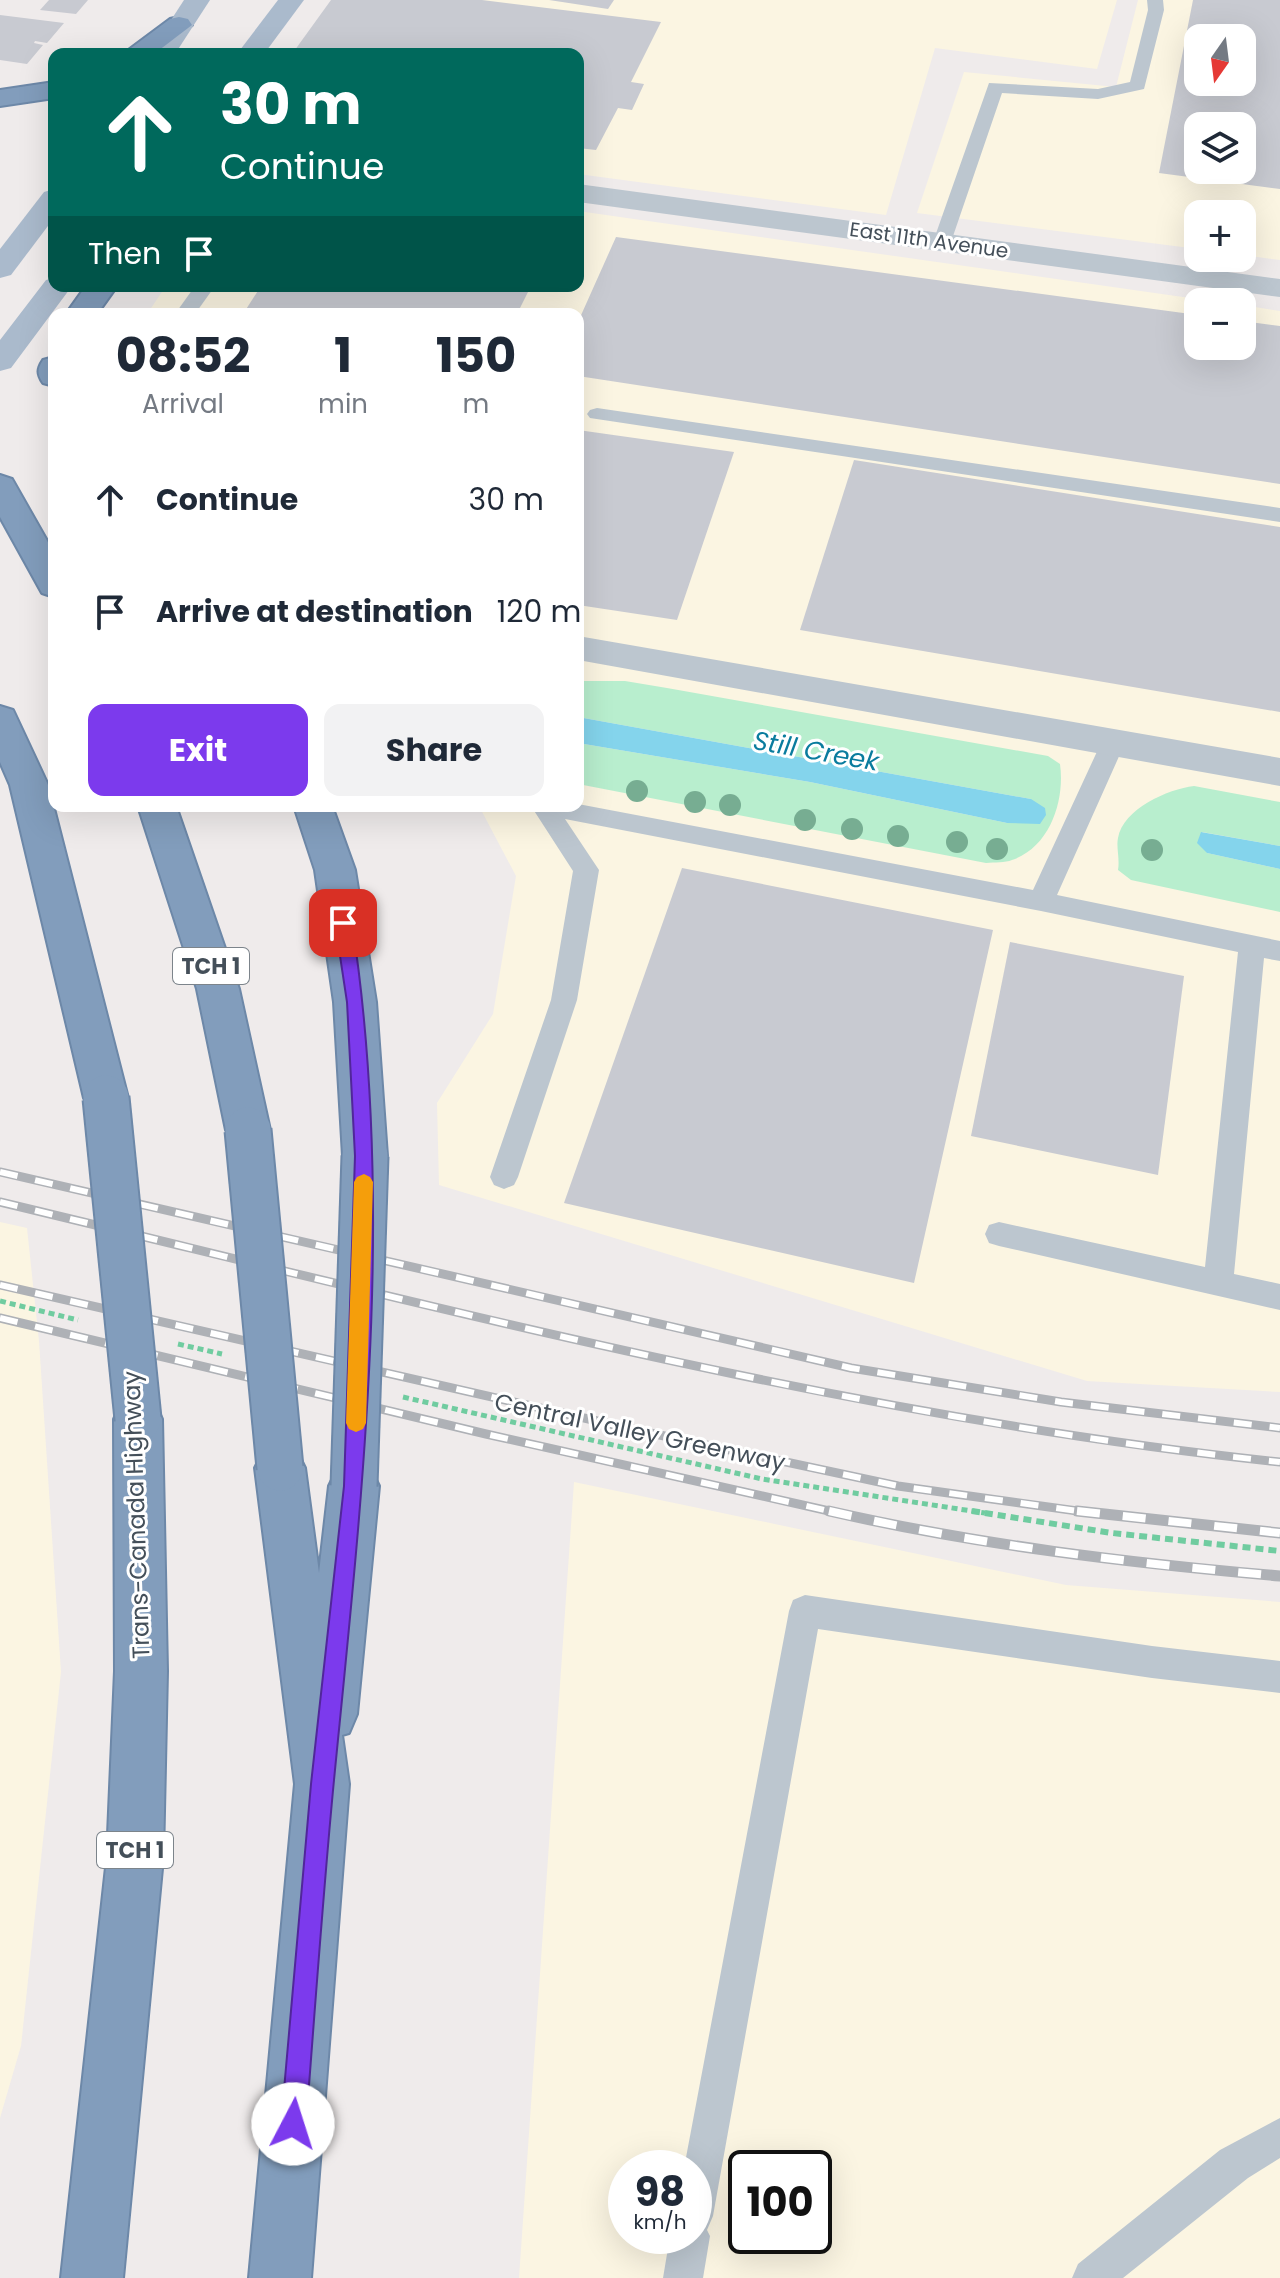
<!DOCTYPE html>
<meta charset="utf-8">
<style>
body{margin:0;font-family:Poppins,sans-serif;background:#f2f2f3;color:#1f2937;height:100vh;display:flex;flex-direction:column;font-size:30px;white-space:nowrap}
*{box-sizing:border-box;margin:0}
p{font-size:26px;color:#747a83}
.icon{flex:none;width:44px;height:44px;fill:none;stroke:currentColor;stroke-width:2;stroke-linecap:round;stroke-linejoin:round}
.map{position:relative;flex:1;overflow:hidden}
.panel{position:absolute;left:48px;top:308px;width:536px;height:504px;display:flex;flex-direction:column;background:#fff;border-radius:16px;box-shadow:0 8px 32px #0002}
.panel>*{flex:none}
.hud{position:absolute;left:48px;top:48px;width:536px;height:244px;border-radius:16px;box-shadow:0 8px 32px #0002;background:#00695c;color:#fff;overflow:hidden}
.needle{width:52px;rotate:194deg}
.controls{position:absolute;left:1184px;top:24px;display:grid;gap:16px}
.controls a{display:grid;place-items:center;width:72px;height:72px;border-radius:16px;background:#fff;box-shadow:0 8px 32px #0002;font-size:40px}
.speed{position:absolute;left:608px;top:2150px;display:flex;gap:16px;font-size:40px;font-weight:700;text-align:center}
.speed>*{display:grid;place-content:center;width:104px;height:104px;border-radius:50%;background:#fff;box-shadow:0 8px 32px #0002;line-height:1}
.speed small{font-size:20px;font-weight:400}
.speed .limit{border:4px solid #111;border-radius:12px;background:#fff;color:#111}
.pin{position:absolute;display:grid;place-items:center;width:68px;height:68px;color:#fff;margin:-34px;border-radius:16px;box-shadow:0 4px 12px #0006}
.me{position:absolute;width:88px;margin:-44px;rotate:5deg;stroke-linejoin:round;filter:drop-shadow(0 0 6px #0008)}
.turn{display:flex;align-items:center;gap:28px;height:168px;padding:0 40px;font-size:36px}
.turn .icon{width:104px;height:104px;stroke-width:2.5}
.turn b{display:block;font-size:56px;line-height:68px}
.then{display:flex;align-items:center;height:76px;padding:0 40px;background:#0003;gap:16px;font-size:30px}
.eta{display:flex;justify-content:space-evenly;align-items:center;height:136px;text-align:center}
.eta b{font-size:48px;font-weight:700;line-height:56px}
.primary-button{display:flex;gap:16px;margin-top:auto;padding:16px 40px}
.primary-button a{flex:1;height:92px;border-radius:16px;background:#7c3aed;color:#fff;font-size:32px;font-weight:700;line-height:92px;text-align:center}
.primary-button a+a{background:#f2f2f3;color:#1f2937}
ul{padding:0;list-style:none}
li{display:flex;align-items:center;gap:24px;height:112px;padding:0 40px}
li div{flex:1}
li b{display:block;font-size:30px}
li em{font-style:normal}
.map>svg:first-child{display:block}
.commercial{fill:#fbf5e2;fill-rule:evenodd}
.green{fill:#b8eece}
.water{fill:#84d4ec}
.building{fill:#c8cad1;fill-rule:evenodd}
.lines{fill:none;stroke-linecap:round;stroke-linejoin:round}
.highway-casing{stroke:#6d88a8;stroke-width:4}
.path-far1{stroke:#70cca0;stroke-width:5;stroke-dasharray:6 4;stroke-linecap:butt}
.path{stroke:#70cca0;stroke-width:6;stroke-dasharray:8 5;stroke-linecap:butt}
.lane{fill:#bcc6cf;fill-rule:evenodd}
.street{fill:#bcc6cf;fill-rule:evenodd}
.primary{fill:#aabacc;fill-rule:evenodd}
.highway{fill:#829dbc;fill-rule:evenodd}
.rail-far1-casing{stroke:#aeb1b6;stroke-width:9}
.rail-casing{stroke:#aeb1b6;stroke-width:11}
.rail-far1{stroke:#fff;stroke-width:6;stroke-dasharray:18;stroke-linecap:butt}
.rail{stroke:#fff;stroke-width:8;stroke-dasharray:23;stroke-linecap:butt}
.highway-bridge-casing{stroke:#6d88a8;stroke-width:49;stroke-linecap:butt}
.highway-bridge{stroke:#829dbc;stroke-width:45}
.tree{fill:#77ad92}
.route{fill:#7c3aed;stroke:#51269a;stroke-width:2}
.slow{fill:#f59e0b}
.labels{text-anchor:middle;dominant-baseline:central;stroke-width:6;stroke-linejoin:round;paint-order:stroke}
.far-street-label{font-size:20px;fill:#444f59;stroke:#fff}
.shield{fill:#fff;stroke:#7c848b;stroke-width:2}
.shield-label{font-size:22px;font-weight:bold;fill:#444f59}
.street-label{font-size:24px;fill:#444f59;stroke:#fff}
.water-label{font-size:26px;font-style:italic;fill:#0a7c9e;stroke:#fff}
</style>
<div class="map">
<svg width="1280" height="2278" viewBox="0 0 1280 2278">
<rect width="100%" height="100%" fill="#efebeb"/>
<!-- commercial -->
<g class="commercial">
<polygon points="337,0 1117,0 1097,69 935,48 886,215 578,174 578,54 298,54"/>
<path d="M1138,0h142v260l-38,-5v-41h-44v35l-281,-36 47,-141 152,15zM1198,38h44v44h-44zM1198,126h44v44h-44z"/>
<polygon points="578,211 1218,302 1198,302 1198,346 1242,346 1242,305 1280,311 1280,1392 1087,1381 439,1185 437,1103 493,1014 516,876 479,806 578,806 578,314 147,314 166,286 578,286"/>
<polygon points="0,1222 27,1228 39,1341 61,1672 21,2046 0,2118"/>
<path d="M574,1482l492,103 214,17v676h-761zM626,2168h68v68h-68zM746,2168h68v68h-68z"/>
</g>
<!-- green -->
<g class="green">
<path d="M578,681h47l42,7 381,68 12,8c5,35 -9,83 -48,96 -7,3 -17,2 -26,3l-408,-79v-41l232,39 197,41 24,-24 -453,-82z"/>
<path d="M1194,786l86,16v44l-78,-14 5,21 73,16v43l-149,-32 -13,-10c2,-11 -2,-23 0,-32 5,-29 50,-49 76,-52z"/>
</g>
<!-- water -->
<g class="water">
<polygon points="578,717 1031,799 1045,808 1046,815 1040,824 1007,823 810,782 578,743"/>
<polygon points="1201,832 1280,846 1280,869 1207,853 1197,843"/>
</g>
<!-- building -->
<g class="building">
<polygon points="49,0 88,0 76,14 40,10"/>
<polygon points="331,0 482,0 661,22 631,82 644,84 632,110 618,108 596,150 578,148 578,54 292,54"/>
<polygon points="549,0 614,0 608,9"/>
<path d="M1193,0h87v189l-121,-16zM1198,38h44v44h-44zM1198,126h44v44h-44z"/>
<polygon points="0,15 64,23 47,43 35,41 34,43 43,45 27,64 0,60"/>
<polygon points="616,237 1198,315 1198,346 1242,346 1242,321 1280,326 1280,484 578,376 578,322"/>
<polygon points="261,286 531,286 517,314 243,314"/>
<polygon points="578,430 734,452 677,620 578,605"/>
<polygon points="854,460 1280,527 1280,712 800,630"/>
<polygon points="682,868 993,930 914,1283 564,1203"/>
<polygon points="1010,942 1184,976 1158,1175 971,1136"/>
</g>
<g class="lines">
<!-- highway casing -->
<g class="highway-casing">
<g id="highway">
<polygon points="179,17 188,19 192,25 154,54 123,54 170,19"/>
<polygon points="54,82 54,98 0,106 0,90"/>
<polygon points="86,286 117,286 97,314 66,314"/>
<path d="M54,357v29l-11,-3c-6,-9 -6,-14 0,-23z"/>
<polygon points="0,475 12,479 54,553 54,597 42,593 0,517"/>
<polygon points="0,706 13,710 48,785 128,1098 121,1110 106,1115 91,1110 84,1098 10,785 0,762"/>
<polygon points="138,806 176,806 239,989 270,1130 264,1143 248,1148 232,1143 226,1130 197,989"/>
<polygon points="294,806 332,806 355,870 376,1002 387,1156 381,1169 365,1174 349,1169 343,1156 334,1002 315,870"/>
<polygon points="138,1397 155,1404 162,1419 167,1671 163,1858 123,2278 61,2278 107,1858 115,1671 114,1419 121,1404"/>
<polygon points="280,1445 297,1452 305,1468 319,1573 329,1486 337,1470 354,1463 371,1470 379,1486 357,1714 349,1733 342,1735 349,1784 311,2278 249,2278 295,1784 255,1468 263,1452"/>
</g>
</g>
<!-- path-far1 -->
<g class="path-far1">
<polyline points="0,1301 78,1320"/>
<polyline points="178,1344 222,1354"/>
<polyline points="403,1397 762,1479 985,1513"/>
</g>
<!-- path -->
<polyline class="path" points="972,1511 1112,1533 1280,1551"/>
<!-- lane -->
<g class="lane">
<polygon points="1147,0 1163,0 1164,10 1144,89 1098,99 1002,93 951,242 942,248 935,246 933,242 989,83 1098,89 1130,82 1148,10"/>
<polygon points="195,286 215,286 195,314 175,314"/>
<polygon points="597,408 1280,508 1280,522 590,418 587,414 590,410"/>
<polygon points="1113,735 1121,737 1125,743 1057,895 1280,941 1280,961 1264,958 1234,1274 1280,1284 1280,1310 999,1246 989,1243 985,1234 989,1225 999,1222 1205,1267 1238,952 1041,911 565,819 599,870 577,1000 518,1177 514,1185 504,1189 494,1185 490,1177 551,1000 573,871 531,806 578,804 1033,890 1101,743 1105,737"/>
<polygon points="805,1595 1152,1646 1280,1661 1280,1693 1152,1678 818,1629 713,2216 707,2230 710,2236 703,2278 663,2278 670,2236 694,2236 694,2168 684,2168 789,1611 793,1600"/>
<polygon points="1280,2118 1280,2158 1248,2178 1123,2278 1072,2278 1078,2264 1220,2150"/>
</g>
<!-- street -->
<g class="street">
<polygon points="578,184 1280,279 1280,297 578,202"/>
<polygon points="578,636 1280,758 1280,786 578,660"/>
</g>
<!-- primary -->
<g class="primary">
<polygon points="184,0 210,0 175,54 149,54"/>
<polygon points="278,0 304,0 264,54 237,54"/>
<polygon points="54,189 54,218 11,275 0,278 0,249 44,192"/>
<polygon points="54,278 54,286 72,286 11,368 0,371 0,340 46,280"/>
</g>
<!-- highway -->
<use href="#highway" class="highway"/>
<!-- rail-far1 casing -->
<g class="rail-far1-casing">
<g id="rail-far1">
<polyline points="0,1172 851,1368 1061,1402 1280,1428"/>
<path d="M0,1202c423,101 846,215 1280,260"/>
<polyline points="0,1285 641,1431 898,1486 1092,1513"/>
<polyline points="0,1318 486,1434 838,1513"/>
</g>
</g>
<!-- rail casing -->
<g class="rail-casing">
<g id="rail">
<path d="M829,1511c149,34 300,52 451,65"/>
<polyline points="1077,1511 1280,1533"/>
</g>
</g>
<!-- rail-far1 -->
<use href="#rail-far1" class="rail-far1"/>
<!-- rail -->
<use href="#rail" class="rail"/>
<!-- highway-bridge casing -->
<g class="highway-bridge-casing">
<g id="highway-bridge">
<polyline points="106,1098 138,1419"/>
<polyline points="248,1130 280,1468"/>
<polyline points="354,1486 365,1156"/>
</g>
</g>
<!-- highway-bridge -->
<use href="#highway-bridge" class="highway-bridge"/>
</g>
<!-- trees -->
<g class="tree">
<circle cx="637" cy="791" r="11"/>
<circle cx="695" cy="802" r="11"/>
<circle cx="730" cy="805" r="11"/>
<circle cx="805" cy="820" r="11"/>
<circle cx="852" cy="829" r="11"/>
<circle cx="898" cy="836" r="11"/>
<circle cx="957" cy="842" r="11"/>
<circle cx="997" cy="849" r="11"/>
<circle cx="1152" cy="850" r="11"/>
</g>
<!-- route -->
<path class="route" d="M343,916l9,7c44,284 10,573 -18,857 -11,114 -19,229 -28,344l-4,8 -9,4 -8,-4 -4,-8 30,-340 33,-298 11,-330 -8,-154 -12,-79z"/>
<!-- slow -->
<polygon class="slow" points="364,1174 370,1177 373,1182 366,1423 363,1429 356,1432 349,1429 346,1423 354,1182 357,1177"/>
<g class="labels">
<!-- far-street labels -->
<g class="far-street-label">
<text transform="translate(929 240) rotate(8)">East 11th Avenue</text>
</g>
<!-- shield labels -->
<g class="shield">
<rect x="173" y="948" width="76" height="36" rx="6"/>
<rect x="97" y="1832" width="76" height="36" rx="6"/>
</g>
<g class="shield-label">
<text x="211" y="966">TCH 1</text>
<text x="135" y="1850">TCH 1</text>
</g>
<!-- street labels -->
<g class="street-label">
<text transform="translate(640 1432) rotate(12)">Central Valley Greenway</text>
<text transform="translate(136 1515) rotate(-92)">Trans-Canada Highway</text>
</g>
<!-- water labels -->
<g class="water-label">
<text transform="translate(816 751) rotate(10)">Still Creek</text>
</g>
</g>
</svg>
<div class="controls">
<a><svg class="needle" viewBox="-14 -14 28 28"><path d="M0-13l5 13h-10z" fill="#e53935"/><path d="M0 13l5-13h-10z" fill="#747a83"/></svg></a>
<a><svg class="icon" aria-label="layers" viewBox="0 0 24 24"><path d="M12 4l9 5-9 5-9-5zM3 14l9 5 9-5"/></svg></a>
<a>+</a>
<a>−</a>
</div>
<div class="speed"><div>98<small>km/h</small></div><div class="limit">100</div></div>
<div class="pin" style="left:343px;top:923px;background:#d93025"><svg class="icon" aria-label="arrive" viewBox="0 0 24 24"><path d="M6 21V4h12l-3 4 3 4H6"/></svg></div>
<svg class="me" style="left:293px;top:2124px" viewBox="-20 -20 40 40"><circle r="19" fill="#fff"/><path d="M0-13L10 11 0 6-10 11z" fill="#7c3aed"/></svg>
<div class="hud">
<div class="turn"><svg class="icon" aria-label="ahead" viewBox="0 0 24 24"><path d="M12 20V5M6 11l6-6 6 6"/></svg><div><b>30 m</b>Continue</div></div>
<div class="then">Then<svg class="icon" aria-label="arrive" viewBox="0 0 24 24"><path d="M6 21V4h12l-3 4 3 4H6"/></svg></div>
</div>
<section class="panel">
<div class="eta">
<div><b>08:52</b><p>Arrival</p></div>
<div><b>1</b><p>min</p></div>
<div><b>150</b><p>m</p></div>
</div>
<ul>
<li><svg class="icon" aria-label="ahead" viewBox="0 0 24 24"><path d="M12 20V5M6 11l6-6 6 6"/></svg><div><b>Continue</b></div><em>30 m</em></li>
<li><svg class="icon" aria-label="arrive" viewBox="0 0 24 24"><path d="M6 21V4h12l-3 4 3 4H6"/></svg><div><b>Arrive at destination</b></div><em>120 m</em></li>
</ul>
<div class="primary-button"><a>Exit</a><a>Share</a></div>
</section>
</div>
